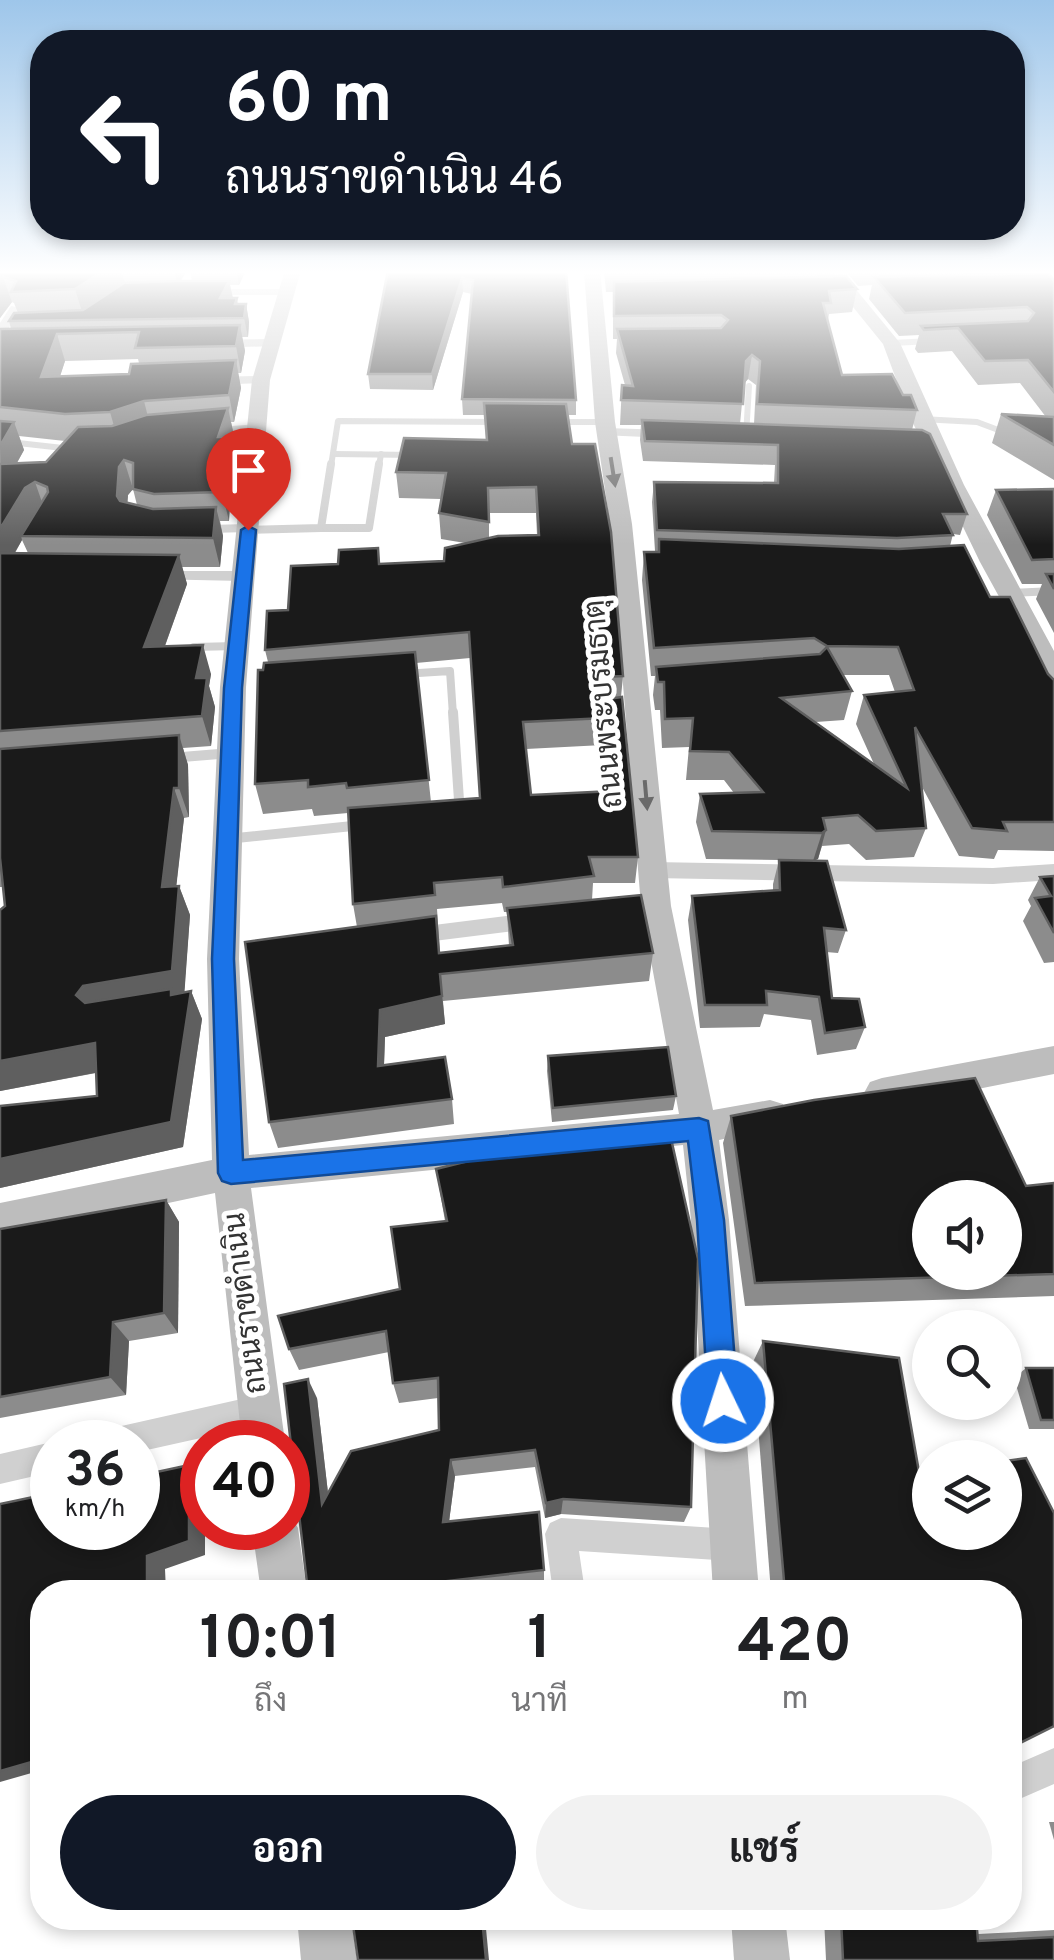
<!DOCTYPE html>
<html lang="th">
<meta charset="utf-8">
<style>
body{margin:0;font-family:Overpass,Sarabun,sans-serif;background:#f2f2f2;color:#202124;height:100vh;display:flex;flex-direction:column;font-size:38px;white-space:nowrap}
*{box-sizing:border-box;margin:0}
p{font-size:32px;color:#757577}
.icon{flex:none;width:55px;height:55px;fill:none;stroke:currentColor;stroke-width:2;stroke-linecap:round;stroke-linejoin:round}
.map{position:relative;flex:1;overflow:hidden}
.panel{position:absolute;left:30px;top:1580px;width:992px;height:350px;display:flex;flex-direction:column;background:#fff;border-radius:40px;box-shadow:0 5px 15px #0003}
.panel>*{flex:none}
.banner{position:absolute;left:30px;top:30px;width:995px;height:210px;border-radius:40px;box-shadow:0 5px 15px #0003;background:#111827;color:#fff;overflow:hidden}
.controls{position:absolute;left:912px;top:1180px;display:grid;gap:20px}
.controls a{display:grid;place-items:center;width:110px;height:110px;border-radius:50%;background:#fff;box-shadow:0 5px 15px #0003;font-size:50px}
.speed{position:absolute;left:30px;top:1420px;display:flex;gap:20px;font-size:50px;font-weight:700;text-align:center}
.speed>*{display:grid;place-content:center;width:130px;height:130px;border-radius:50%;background:#fff;box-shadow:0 5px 15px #0003;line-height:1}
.speed small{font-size:25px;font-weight:400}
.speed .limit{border:15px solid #d22;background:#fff;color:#111}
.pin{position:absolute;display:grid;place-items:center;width:85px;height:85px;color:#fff;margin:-102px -42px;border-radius:50% 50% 50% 0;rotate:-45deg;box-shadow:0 0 10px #0007}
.pin .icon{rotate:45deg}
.me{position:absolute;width:110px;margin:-55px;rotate:356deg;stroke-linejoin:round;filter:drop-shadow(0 0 8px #0008)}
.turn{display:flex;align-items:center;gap:35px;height:210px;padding:0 30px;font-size:45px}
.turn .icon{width:130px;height:130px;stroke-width:2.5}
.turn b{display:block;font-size:70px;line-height:85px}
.eta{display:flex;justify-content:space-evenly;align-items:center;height:170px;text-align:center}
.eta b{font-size:60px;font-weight:700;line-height:70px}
.primary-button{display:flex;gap:20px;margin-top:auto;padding:20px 30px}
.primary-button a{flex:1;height:115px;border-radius:60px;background:#111827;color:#fff;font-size:40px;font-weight:700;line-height:115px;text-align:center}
.primary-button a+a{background:#f2f2f2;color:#202124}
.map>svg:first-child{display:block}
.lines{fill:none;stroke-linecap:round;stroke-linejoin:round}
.lane-far2{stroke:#d0d0d0;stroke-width:6}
.lane-far1{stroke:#d0d0d0;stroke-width:8}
.lane{stroke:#d0d0d0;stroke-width:10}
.street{fill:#d0d0d0;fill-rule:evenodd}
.secondary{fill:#bdbdbd;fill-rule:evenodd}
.wall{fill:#8c8c8c;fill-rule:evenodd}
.shaded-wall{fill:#5f5f5f}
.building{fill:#1a1a1a;stroke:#5f5f5f;stroke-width:2.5;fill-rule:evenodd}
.oneway{fill:#6a6a6a}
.route{fill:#1a73e8;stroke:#114b97;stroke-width:2.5}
.labels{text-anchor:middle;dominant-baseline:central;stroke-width:10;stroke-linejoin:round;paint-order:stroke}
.street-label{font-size:30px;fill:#333;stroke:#fff}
</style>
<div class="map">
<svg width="1054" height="1960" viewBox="0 0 1054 1960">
<rect width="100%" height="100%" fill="#fff"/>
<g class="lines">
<!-- lane-far2 -->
<g class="lane-far2">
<polyline points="220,292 286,292"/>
<polyline points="891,343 932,341"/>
<polyline points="921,419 977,422 1009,434"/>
<polyline points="556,422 605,422"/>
<polyline points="218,430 259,427"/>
<polyline points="746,436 749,386"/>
<polyline points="0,441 72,449"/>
<polyline points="334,454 415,455"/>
<polyline points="331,466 338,421 498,422"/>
<polyline points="379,466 381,454"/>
</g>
<!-- lane-far1 -->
<g class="lane-far1">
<polyline points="321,528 369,528 379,464"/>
<polyline points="208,529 249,528"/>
<polyline points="248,530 321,528 331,464"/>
<polyline points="1009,593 1054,591"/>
<polyline points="194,647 237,646"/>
<polyline points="403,674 450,671 453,715"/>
</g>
<!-- lane -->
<g class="lane">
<polyline points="453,712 460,815"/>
<polyline points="170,758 231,753"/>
<polyline points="227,839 362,825"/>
</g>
<!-- street -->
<g class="street">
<polygon points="11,306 21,308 4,336 0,337 0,323"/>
<polygon points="269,339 273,340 273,346 213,348 207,344 213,340"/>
<polygon points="261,376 266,377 266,383 209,385 203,381 209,377"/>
<polygon points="606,428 668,430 675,434 668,438 601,435 599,432"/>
<polygon points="156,571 242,571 250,576 242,581 150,579 150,573"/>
<polygon points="653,862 993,868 1054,864 1054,880 993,884 653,878 643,870"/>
<polygon points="537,912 548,920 537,928 410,944 399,936 410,928"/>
<polygon points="259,1395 269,1400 274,1410 269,1420 259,1425 138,1452 138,1442 102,1442 106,1431 117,1427"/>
<polygon points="52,1442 52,1472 0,1484 0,1454"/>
<polygon points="561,1518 732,1529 743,1534 748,1545 743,1556 732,1561 579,1551 585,1592 553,1592 545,1534 550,1523"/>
<polygon points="1054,1748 1054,1784 1010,1803 1010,1767"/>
</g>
<!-- secondary -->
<g class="secondary">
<polygon points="285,270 301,270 270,380 246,687 239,959 249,1155 679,1114 641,906 610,524 595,422 584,270 600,270 615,422 632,524 671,906 713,1110 770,1100 783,1104 788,1115 783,1126 719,1140 729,1220 759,1592 713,1592 691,1220 683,1145 251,1188 285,1442 242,1442 215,1193 0,1239 0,1203 212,1160 207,959 220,687 252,380"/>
<polygon points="823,270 840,270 900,343 964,485 1054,651 1054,681 1041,673 980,562 911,419 883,344"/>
<polygon points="1054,1046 1054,1074 882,1108 870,1104 864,1093 870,1082 882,1078"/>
<polygon points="288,1511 298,1528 307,1592 261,1592 252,1528 288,1528"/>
<polygon points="297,1918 351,1918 357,1960 301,1960"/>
<polygon points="731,1918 785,1918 790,1960 734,1960"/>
</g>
</g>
<!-- wall -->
<g class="wall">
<path d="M0,270h187l-6,11h11l-2,-11h56l-7,15h-9l3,13h4l1,6h8l3,18 -1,15h-6l3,14 -4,22h-3l3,15 -7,34h-3l3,14 -5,16 3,13 -3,56h-9l3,15 -3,31h-38l5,17 -22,62 46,28 -2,12 6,21 -4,39 -28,2 5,17 1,52 -5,1 -8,68h3l11,29 -6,77 7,-1 11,28 -19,128 -183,41v-82l97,-10 -1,-23 -96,18v-181l5,-4 -2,-19h-3v-558h11l-2,-8 9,-8 -4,-10 -2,-1 -12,16zM138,359l1,4 -10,11 -69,2 5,-15zM19,436l46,5 -19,21 -29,1 7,-13zM133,489l4,16 -10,-2 1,-8zM22,540l6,13h-13z"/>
<path d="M388,270h178l10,130v15h-8l4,29 51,232 -2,21 17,160 -3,26h-42l-1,17 61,53 -4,28 -206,20 2,23 -60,13 -1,28 68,34 2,25 -176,24 -9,-26 88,-195 -4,-23 -5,-91 -34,3 -2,-7 -49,5 -8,-30 8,-114 5,-8 -3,-12 23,-40 50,-46 40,-16 2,16 64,-3 21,-18 -24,-4 -2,-26 2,-14 -42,-1 -3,-26 90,-32 -1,-25h-22l-1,-16 10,-105 -9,-2 -30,98 -63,-1 -2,-15zM489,513h47l1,22 -48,3zM470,658l10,140 -49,4 -15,-139zM603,745l5,46 -77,4 -5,-46zM502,903l2,9h3l2,34 -69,7 -3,-44z"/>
<path d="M604,270h231l-1,6 23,13 -5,23 -23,2 -1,7 14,54 61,20 14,15 -5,20 55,84 -7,21 -7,-1 -3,12 104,134v171l-56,-1 -4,9 -35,-3 -38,-71 5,43 -12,29 -48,3 -17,-16 -27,2 -4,13 -5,2 33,69 -8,23 -12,-1 6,46 33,29 -9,22 -39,6 -6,-35 -47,-6 -4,13 -60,1 -12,-108 4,-24 81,-6v-6l6,-24 -73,-1 -10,-37 4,-28 34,-1 -10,-13h-38l3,-33 -27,1 -2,-38h-5l-2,-15 2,-19h-4l-9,-96 2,-28h13l-2,-1 -3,-49 2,-20 120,1 1,-18 -132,-4 -3,-21 1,-15h-21l2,-40h3l-9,-32 1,-14h-4v-47h-7zM748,379l8,6 -2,39h-14l4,-41zM843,675h46l6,17 -31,3 -8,29 18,40 -58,-42 28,-2 8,-29z"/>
<polygon points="845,270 1036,270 1035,273 1054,281 1054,480 992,443 1001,414 1046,417 1020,383 978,385 952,351 918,353 915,349 919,335 899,336 869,299 872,285 858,286"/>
<polygon points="1054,489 1054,633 1036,599 1042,584 1022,584 987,515 996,490"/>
<polygon points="1054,876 1054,962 1044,963 1023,921 1031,906 1028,900 1040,877"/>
<polygon points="548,1056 676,1096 673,1110 552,1122 547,1071"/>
<polygon points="731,1116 1026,1186 1054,1183 1054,1296 745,1306 723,1143"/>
<polygon points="436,1169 691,1507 684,1522 561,1514 545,1518 535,1467 455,1476 449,1522 544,1570 544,1583 457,1592 308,1592 317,1398 328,1493 439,1430 438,1398 399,1403 393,1383 389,1352 299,1370 289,1349 400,1289 445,1221"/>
<polygon points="166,1200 179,1222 178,1333 129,1341 126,1395 0,1418 0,1229"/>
<polygon points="763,1341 1010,1592 771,1592 753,1362"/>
<polygon points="1026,1368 1054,1368 1054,1429 1029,1429 1014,1378"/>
<polygon points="1049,1822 1054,1822 1054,1840"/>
<polygon points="824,1918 976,1918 978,1934 1054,1930 1054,1960 826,1960"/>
</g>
<!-- shaded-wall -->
<g class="shaded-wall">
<polygon points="105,270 121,270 126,287 83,315 75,289"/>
<polygon points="174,270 187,270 178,285"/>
<polygon points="237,270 246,270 239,285"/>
<polygon points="3,277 12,302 0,318 0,281"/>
<polygon points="462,278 463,292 433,390 432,374"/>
<polygon points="229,281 233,299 220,298"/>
<polygon points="246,304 249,322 248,337 244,318"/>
<polygon points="240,325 245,351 241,373 236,346"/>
<polygon points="57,334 65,361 51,404 41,377"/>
<polygon points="752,355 748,379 742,386 746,361"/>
<polygon points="236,360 241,388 234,422 229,395"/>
<polygon points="144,401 151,429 118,440 110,412"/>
<polygon points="228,408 234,436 229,452 232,465 229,521 222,492 218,437"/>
<polygon points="14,422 24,450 1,491 0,446"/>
<polygon points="124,460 133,489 128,495 126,524 117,496 119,467"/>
<polygon points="35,482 45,511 21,536 22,540 8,564 0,567 0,529 25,488"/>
<polygon points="216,507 223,536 220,567 213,538"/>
<polygon points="179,555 187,584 154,676 144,647"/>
<polygon points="203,645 211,674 209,686 215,707 211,746 202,716 196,678"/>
<polygon points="179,735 188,765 189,817 179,788"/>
<polygon points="174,788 184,818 173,916 162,887"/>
<polygon points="826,830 818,859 813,861 822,833"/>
<polygon points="179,886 190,915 184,999 98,1013 76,995"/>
<polygon points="440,974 445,1024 385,1037 383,1092 378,1066 380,1010"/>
<polygon points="191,991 202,1019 183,1147 0,1188 0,1159 171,1122"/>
<polygon points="95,1043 110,1070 0,1091 0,1061"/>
<polygon points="166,1200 179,1222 178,1333 164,1313"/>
<polygon points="113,1322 129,1341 126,1395 110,1377"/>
<polygon points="308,1379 317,1398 331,1519 322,1504"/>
<polygon points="451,1460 455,1476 447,1537 443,1522"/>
<polygon points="189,1465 202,1480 202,1528 205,1528 205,1555 165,1569 166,1592 147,1592 147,1556"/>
<polygon points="563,1499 561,1514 545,1518 546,1503"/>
<polygon points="42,1759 42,1770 0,1782 0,1771"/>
<polygon points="482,1918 485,1918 489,1960 486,1960"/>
</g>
<!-- building -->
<g class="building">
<polygon points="0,270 105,270 75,289 11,292 16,281 3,277 0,281"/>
<polygon points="388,270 566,270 576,400 462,399 473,280 462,278 432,374 368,374"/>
<polygon points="1043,270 1047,270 1054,281 1054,392 1028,360 985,361 958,328 924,330 921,326 1028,321 1034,313 1027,307 905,313 874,277 1039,273"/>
<polygon points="846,276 857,289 829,291 831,303 823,303 842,375 892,374 903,395 911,395 917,410 757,404 760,361 752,355 746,361 743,404 621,400 622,385 633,386 617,329 721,328 728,320 721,315 614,316 614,282"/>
<polygon points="178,281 229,281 220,298 237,298 235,304 246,304 244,318 9,321 14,313 83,310 124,283"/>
<polygon points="240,325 236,346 135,348 139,332 57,334 41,377 129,374 131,364 236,360 229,395 144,401 110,412 65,414 0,407 0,329"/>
<path d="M484,403l82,1 6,40h23l16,88 12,144 -20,1 4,22 15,-2 16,160h-49l5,19 -91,11 -1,-10 -68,6 1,12 -82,9 -5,-96 132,-10 -11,-166 -204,18 2,-39 21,-1 3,-44 47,-2 1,-14 39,-2 1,16 65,-3 1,-13 53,-12 41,-1 -3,-48 -48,1 1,34 -50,-9 7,-40 -50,-1 8,-34 83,2zM605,718l8,73 -82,4 -8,-73z"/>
<polygon points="228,408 218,437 226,437 222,492 154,494 133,489 133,463 124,460 119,467 117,496 120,501 153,509 216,507 213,538 21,536 48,492 47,487 35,482 25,488 0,529 0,464 46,462 78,427 112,426 146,415"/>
<polygon points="1001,414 1054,417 1054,445"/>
<polygon points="642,420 922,430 930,434 967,514 943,514 953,535 897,538 657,530 654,482 778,483 778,445 645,441"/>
<polygon points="0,421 14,422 0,446"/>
<polygon points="1054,489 1054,559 1032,560 996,490"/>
<polygon points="659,539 899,549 964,545 990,597 1010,597 1048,674 1054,680 1054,822 1003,822 1007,831 972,828 915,727 926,828 876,831 858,815 823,818 826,830 822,833 712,831 700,794 763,792 729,752 690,751 693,718 665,719 664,682 658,682 656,667 820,654 827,647 852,691 781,698 907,788 864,695 914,690 898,647 827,646 814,638 654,648 644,552 659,552"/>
<polygon points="0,553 179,555 144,647 203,645 196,678 207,678 202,716 0,731"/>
<polygon points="1046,574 1054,574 1054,589"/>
<polygon points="415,652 429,780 347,788 346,783 308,787 308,780 255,784 258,670 263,670 264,663"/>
<polygon points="179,735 179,788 174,788 162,887 179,886 172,971 83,986 76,995 85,1003 171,989 171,995 191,991 171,1122 0,1159 0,1106 97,1096 95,1043 0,1061 0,910 5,906 0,858 0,749"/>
<polygon points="779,860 827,861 846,930 824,928 832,998 859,999 865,1027 825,1033 819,997 766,991 767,1005 705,1005 692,896 780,890"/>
<polygon points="1054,876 1054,933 1035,898 1051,896 1040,877"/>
<polygon points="641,895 653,953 440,974 442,996 380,1010 378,1066 445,1057 452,1099 269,1122 245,942 436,916 439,953 513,945 507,908"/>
<polygon points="668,1047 676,1096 553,1108 548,1056"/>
<path d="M975,1078l51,108 28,-3v91l-299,9 -24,-167 83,-16zM930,1198h75v74h-75z"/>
<polygon points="668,1125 698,1259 691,1507 563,1499 546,1503 535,1450 451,1460 443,1522 539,1512 544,1570 430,1583 431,1592 308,1592 284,1384 308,1379 322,1504 351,1451 439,1430 438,1378 393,1383 386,1331 289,1349 278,1316 400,1289 391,1227 447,1221 436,1169 581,1133"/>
<polygon points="166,1200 164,1313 113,1322 110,1377 0,1397 0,1229"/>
<polygon points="763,1341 899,1358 919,1472 930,1471 930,1532 1005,1532 1005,1461 1026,1458 1054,1513 1054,1726 1010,1748 1010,1592 785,1592"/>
<polygon points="1026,1368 1054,1368 1054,1420 1041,1420"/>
<polygon points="189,1465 189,1541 147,1556 147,1592 42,1592 42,1759 0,1771 0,1504 52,1493 52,1528 138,1528 138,1476"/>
<polygon points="352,1918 482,1918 486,1960 358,1960"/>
<polygon points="655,1918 715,1918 715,1922"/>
<polygon points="841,1918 976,1918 978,1941 1054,1937 1054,1960 843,1960"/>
</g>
<!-- one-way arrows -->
<defs><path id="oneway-solid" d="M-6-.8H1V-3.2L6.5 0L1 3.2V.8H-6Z" transform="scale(2.5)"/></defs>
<g class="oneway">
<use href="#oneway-solid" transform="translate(613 472) rotate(81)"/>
<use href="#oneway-solid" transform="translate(646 795) rotate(85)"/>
</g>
<!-- sky -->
<linearGradient id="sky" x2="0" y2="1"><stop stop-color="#9ec6ea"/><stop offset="0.5" stop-color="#fff"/><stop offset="1" stop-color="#fff" stop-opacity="0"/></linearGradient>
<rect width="1054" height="545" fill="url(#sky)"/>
<!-- route -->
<polygon class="route" points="248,526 256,530 242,688 234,959 243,1160 699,1118 708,1121 724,1220 738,1401 733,1411 723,1416 712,1411 708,1401 697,1220 688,1141 231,1184 222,1181 218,1173 212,959 224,688 241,530"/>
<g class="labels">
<!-- street labels -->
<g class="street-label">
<text transform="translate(605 704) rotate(-95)">ถนนพระบรมธาตุ</text>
<text transform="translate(247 1303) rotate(-97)">ถนนราขดำเนิน</text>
</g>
</g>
</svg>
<div class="controls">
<a><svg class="icon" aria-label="sound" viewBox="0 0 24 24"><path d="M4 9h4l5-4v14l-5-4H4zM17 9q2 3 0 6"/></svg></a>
<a><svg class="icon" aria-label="search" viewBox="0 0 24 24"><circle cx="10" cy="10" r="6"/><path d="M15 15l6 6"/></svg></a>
<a><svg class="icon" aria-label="layers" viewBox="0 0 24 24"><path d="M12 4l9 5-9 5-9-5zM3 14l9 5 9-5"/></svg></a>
</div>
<div class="speed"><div>36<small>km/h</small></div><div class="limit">40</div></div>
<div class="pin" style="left:248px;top:530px;background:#d93025"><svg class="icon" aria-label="arrive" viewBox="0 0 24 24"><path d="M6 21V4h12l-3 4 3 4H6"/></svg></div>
<svg class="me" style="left:723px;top:1401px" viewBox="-20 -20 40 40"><circle r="17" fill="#1a73e8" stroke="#fff" stroke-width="3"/><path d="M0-11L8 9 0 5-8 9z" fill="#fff"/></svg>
<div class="banner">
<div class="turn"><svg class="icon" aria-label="left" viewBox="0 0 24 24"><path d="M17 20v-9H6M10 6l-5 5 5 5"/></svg><div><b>60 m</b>ถนนราขดำเนิน 46</div></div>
</div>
<section class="panel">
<div class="eta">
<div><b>10:01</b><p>ถึง</p></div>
<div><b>1</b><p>นาที</p></div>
<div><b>420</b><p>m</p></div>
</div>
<div class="primary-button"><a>ออก</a><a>แชร์</a></div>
</section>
</div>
